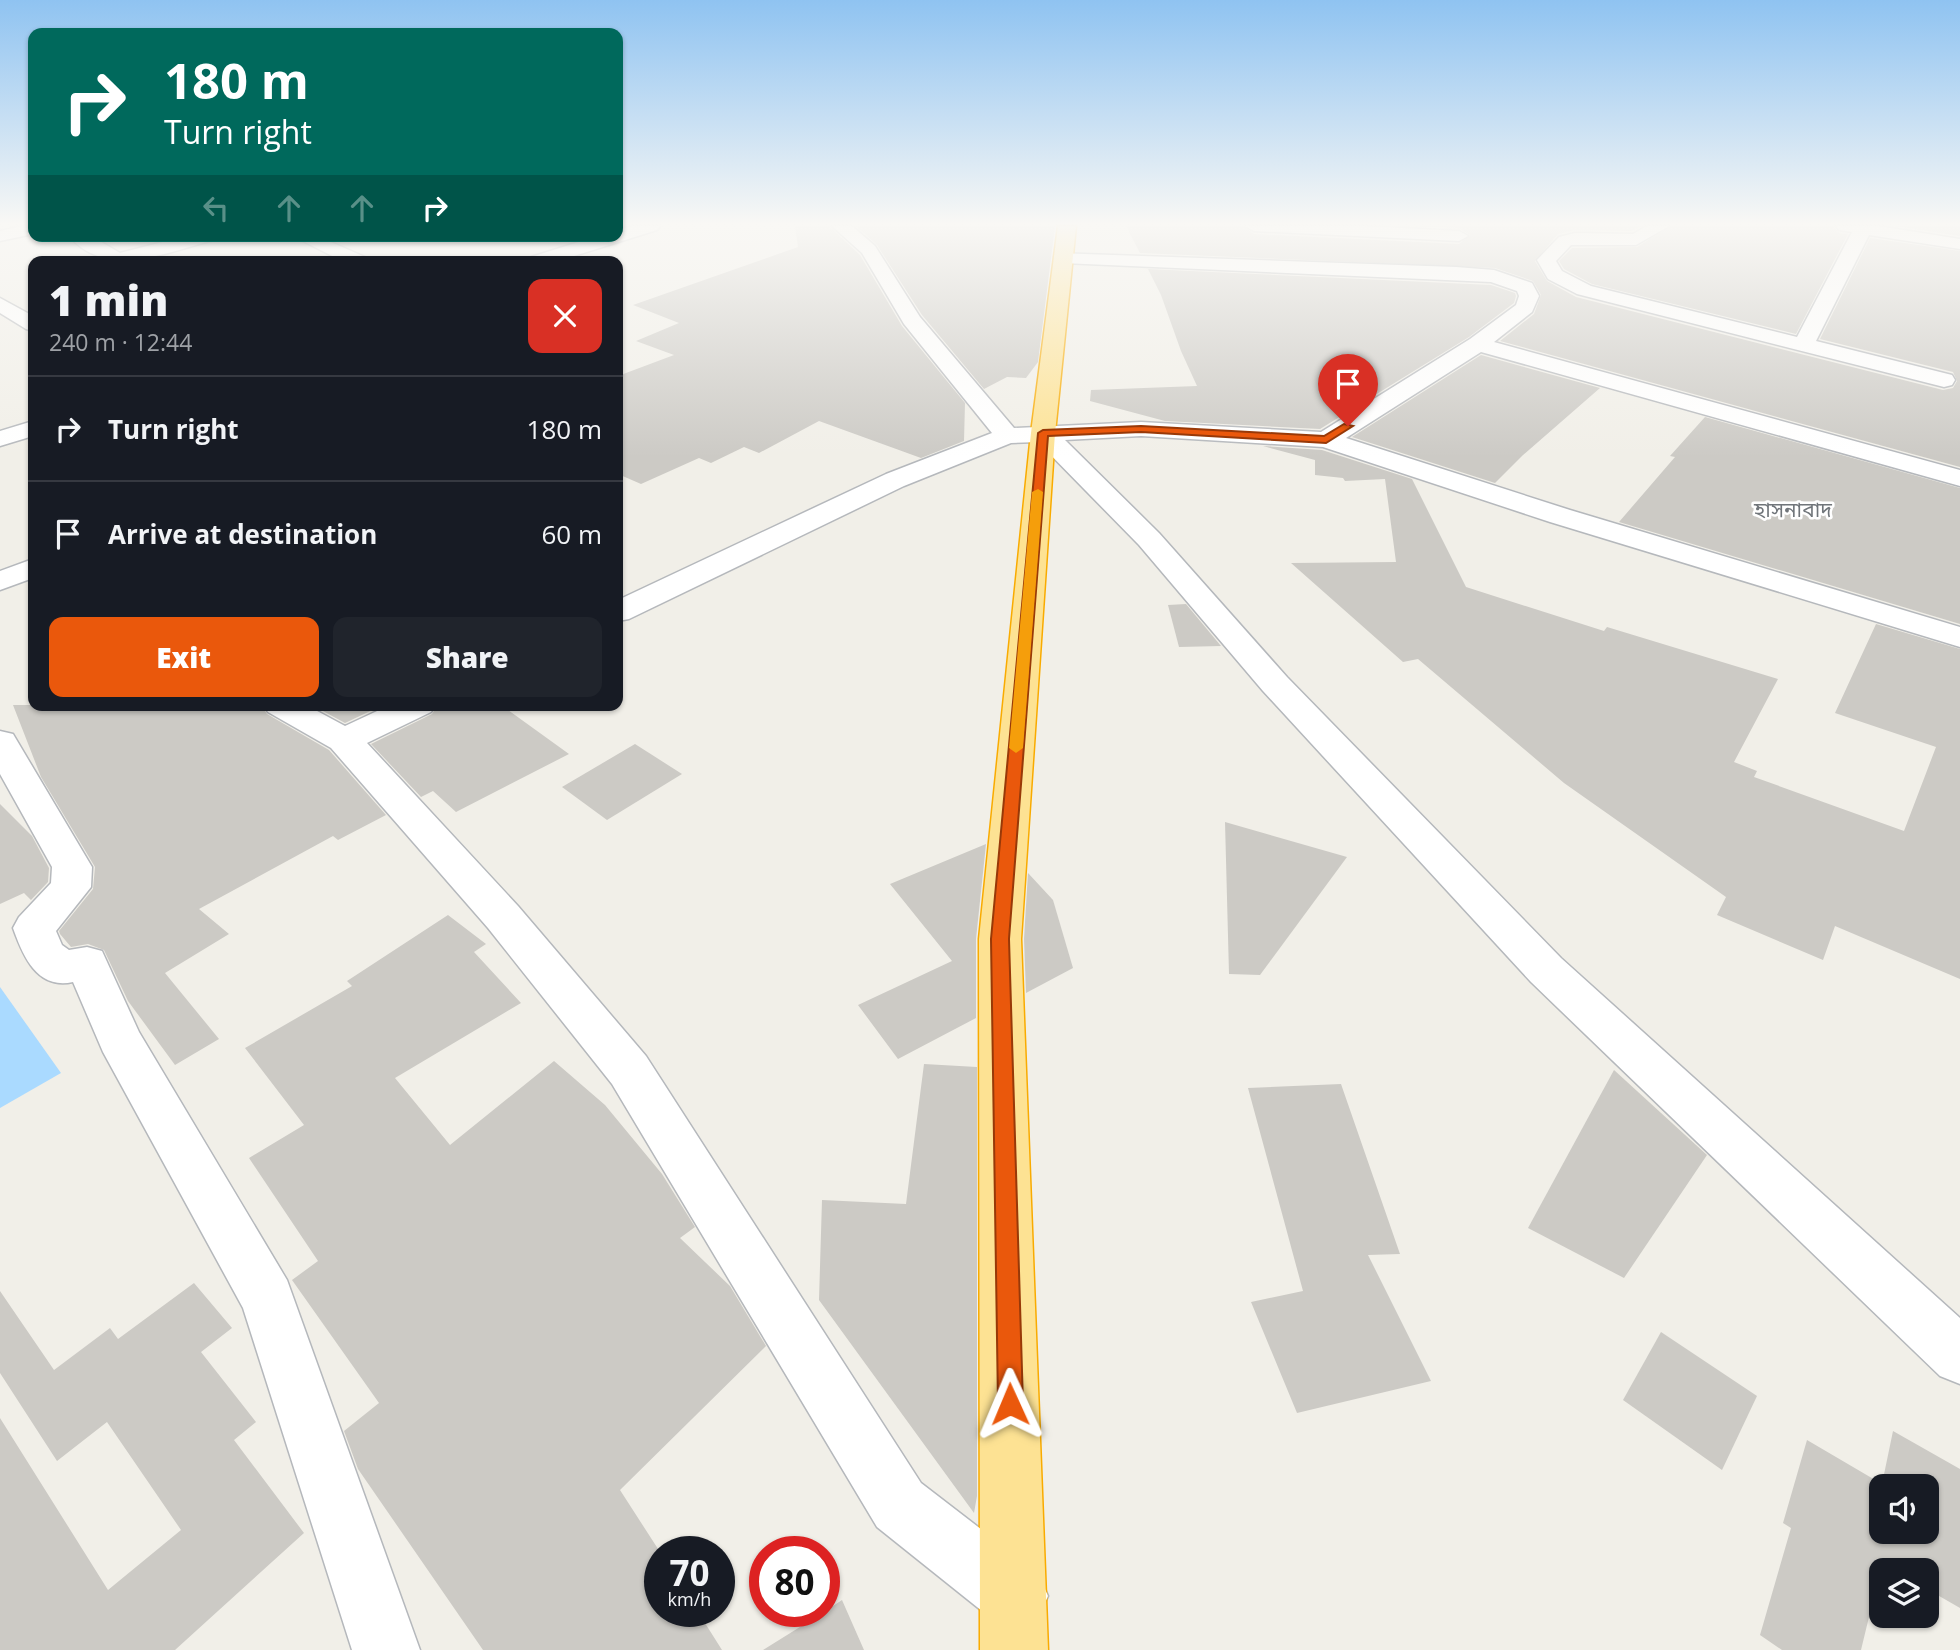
<!DOCTYPE html>
<meta charset="utf-8">
<style>
body{margin:0;font-family:"Open Sans","Noto Sans Bengali",sans-serif;background:#20242c;color:#f1f3f6;height:100vh;display:flex;flex-direction:column;font-size:26px;white-space:nowrap}
*{box-sizing:border-box;margin:0}
p{font-size:23px;color:#9ea1a6}
.icon{flex:none;width:38px;height:38px;fill:none;stroke:currentColor;stroke-width:2;stroke-linecap:round;stroke-linejoin:round}
.map{position:relative;flex:1;overflow:hidden}
.side{position:absolute;left:28px;top:256px;width:595px;height:455px;display:flex;flex-direction:column;background:#171b24;border-radius:14px;box-shadow:0 2px 5px #0004}
.side>*{flex:none}
.banner{position:absolute;left:28px;top:28px;width:595px;height:214px;border-radius:14px;box-shadow:0 2px 5px #0004;background:#00695c;color:#fff;overflow:hidden}
.buttons{position:absolute;left:1869px;top:1474px;display:grid;gap:14px}
.buttons a{display:grid;place-items:center;width:70px;height:70px;border-radius:14px;background:#171b24;box-shadow:0 2px 5px #0004;font-size:35px}
.speed{position:absolute;left:644px;top:1536px;display:flex;gap:14px;font-size:35px;font-weight:700;text-align:center}
.speed>*{display:grid;place-content:center;width:91px;height:91px;border-radius:50%;background:#171b24;box-shadow:0 2px 5px #0004;line-height:1}
.speed small{font-size:18px;font-weight:400}
.speed .limit{border:10px solid #d22;background:#fff;color:#111}
.pin{position:absolute;display:grid;place-items:center;width:60px;height:60px;color:#fff;margin:-72px -30px;border-radius:50% 50% 50% 0;rotate:-45deg;box-shadow:0 0 7px #0007}
.pin .icon{rotate:45deg}
.me{position:absolute;width:77px;margin:-38px;rotate:359deg;stroke-linejoin:round;filter:drop-shadow(0 0 5px #0008)}
.turn{display:flex;align-items:center;gap:24px;height:147px;padding:0 21px;font-size:32px}
.turn .icon{width:91px;height:91px;stroke-width:2.5}
.turn b{display:block;font-size:49px;line-height:60px}
.lanes{display:flex;align-items:center;height:66px;padding:0 21px;background:#0003;justify-content:center;gap:35px;direction:ltr}
.lanes .off{opacity:.35}
.round{display:grid;place-items:center;flex:none;width:74px;height:74px;border-radius:14px;background:#20242c}
.headline{display:flex;align-items:center;justify-content:space-between;height:119px;padding:0 21px}
h1{font-size:42px;font-weight:800;line-height:52px}
.action{display:flex;gap:14px;margin-top:auto;padding:14px 21px}
.action a{flex:1;height:80px;border-radius:14px;background:#ea580c;color:#fff;font-size:28px;font-weight:800;line-height:80px;text-align:center}
.action a+a{background:#20242c;color:#f1f3f6}
ul{padding:0;list-style:none}
li{display:flex;align-items:center;gap:21px;height:105px;padding:0 21px;border-top:2px solid #363941}
li div{flex:1}
li b{display:block;font-size:26px}
li em{font-style:normal}
.map>svg:first-child{display:block}
.water{fill:#aadaff}
.building{fill:#cccac5;fill-rule:evenodd}
.lines{fill:none;stroke-linecap:round;stroke-linejoin:round}
.minor-casing{stroke:#b5b8bc;stroke-width:3}
.highway-casing{stroke:#f9ab00;stroke-width:3}
.minor{fill:#fff;fill-rule:evenodd}
.highway{fill:#fde293;fill-rule:evenodd}
.route{fill:#ea580c;stroke:#983908;stroke-width:2}
.slow{fill:#f59e0b}
.labels{text-anchor:middle;dominant-baseline:central;stroke-width:5;stroke-linejoin:round;paint-order:stroke}
.far-quarter-label{font-size:21px;fill:#70757a;stroke:#fff}
</style>
<div class="map">
<svg width="1960" height="1650" viewBox="0 0 1960 1650">
<rect width="100%" height="100%" fill="#f1efe8"/>
<!-- water -->
<polygon class="water" points="0,987 61,1073 0,1108"/>
<!-- building -->
<g class="building">
<polygon points="795,226 829,226 860,255 902,326 965,403 964,441 921,458 819,421 759,453 744,447 711,463 699,458 641,484 618,474 618,376 674,355 636,341 679,323 633,305 798,247"/>
<polygon points="856,226 1055,226 1038,362 1026,378 1007,377 984,389 922,315 877,245"/>
<polygon points="1126,226 1243,226 1254,234 1459,244 1470,235 1459,228 1415,226 1642,226 1632,231 1575,230 1558,234 1535,261 1547,281 1576,297 1943,390 1953,388 1957,381 1953,372 1820,339 1870,238 1960,251 1960,467 1500,341 1534,314 1541,295 1533,281 1495,268 1140,253"/>
<polygon points="1671,226 1833,226 1839,233 1848,234 1796,334 1592,284 1564,269 1559,261 1572,248 1637,247"/>
<polygon points="1895,226 1960,226 1960,236"/>
<polygon points="1148,269 1491,285 1515,293 1516,296 1514,303 1469,337 1320,429 1165,421 1090,401 1091,390 1197,386 1181,351 1161,295"/>
<polygon points="1481,355 1600,388 1523,455 1495,483 1352,437"/>
<polygon points="1705,417 1960,488 1960,624 1619,522 1675,457 1670,456"/>
<polygon points="1263,446 1322,450 1412,479 1466,587 1604,631 1607,627 1778,679 1734,762 1757,771 1754,777 1904,831 1936,747 1835,713 1876,624 1960,649 1960,979 1835,926 1823,960 1717,915 1726,897 1564,783 1418,659 1403,662 1291,563 1396,562 1385,479 1345,481 1343,478 1315,475 1315,460"/>
<polygon points="1186,604 1221,646 1179,647 1168,605"/>
<polygon points="13,705 261,705 267,714 329,750 386,815 338,840 333,836 199,909 229,934 165,973 219,1039 175,1065 128,1001 104,950 88,944 71,947 60,934 59,931 93,889 95,867 41,777"/>
<polygon points="312,705 383,705 345,723"/>
<polygon points="438,705 501,705 569,754 456,812 433,791 421,797 371,744 432,714"/>
<polygon points="635,744 682,774 607,820 562,787"/>
<polygon points="0,804 32,836 49,868 48,882 31,900 24,893 0,904"/>
<polygon points="1225,822 1347,857 1260,975 1229,974"/>
<polygon points="986,844 976,939 976,1018 898,1059 858,1005 952,961 890,884"/>
<polygon points="1028,873 1053,900 1073,968 1026,993 1024,939"/>
<polygon points="448,915 486,944 474,952 521,1003 395,1078 450,1145 554,1061 605,1105 662,1174 695,1227 680,1238 730,1286 766,1346 620,1490 660,1552 660,1612 698,1612 722,1650 483,1650 358,1469 344,1431 379,1403 292,1280 318,1261 249,1158 304,1125 245,1048 352,986 347,981"/>
<polygon points="924,1064 977,1067 977,1496 974,1513 819,1300 822,1200 906,1204"/>
<polygon points="1614,1070 1707,1155 1624,1278 1528,1228"/>
<polygon points="1341,1084 1400,1254 1368,1255 1431,1381 1297,1413 1251,1302 1303,1291 1248,1088"/>
<polygon points="194,1283 232,1328 201,1352 256,1422 234,1440 304,1533 175,1650 0,1650 0,1418 108,1590 181,1530 107,1422 57,1461 0,1373 0,1291 54,1370 110,1328 118,1339"/>
<polygon points="1661,1332 1757,1396 1722,1470 1623,1400"/>
<path d="M1893,1431l67,38v139l-33,-19v-19h-33l-12,-7 -21,87h-79l-22,-15 31,-107 -8,-5 24,-83 75,44zM1881,1486h46v45h-46z"/>
<polygon points="842,1600 864,1650 763,1650 824,1612"/>
</g>
<g class="lines">
<!-- minor casing -->
<g class="minor-casing">
<g id="minor">
<polygon points="22,226 33,226 33,234 0,241 0,231"/>
<polygon points="632,226 660,226 657,230 558,261 529,261 531,257 598,236 618,236 618,230"/>
<polygon points="832,226 852,226 875,246 920,317 1014,428 1141,422 1321,432 1470,339 1516,305 1519,296 1517,291 1491,282 1063,263 1056,261 1054,257 1056,253 1456,267 1494,270 1532,283 1539,296 1532,312 1494,342 1960,470 1960,486 1481,352 1346,438 1570,510 1960,627 1960,647 1550,522 1323,447 1141,436 1065,440 1159,533 1287,677 1561,958 1960,1318 1960,1384 1940,1376 1531,982 1263,691 1139,545 1038,442 1011,443 904,486 629,619 618,621 618,600 886,474 992,433 904,324 862,253"/>
<polygon points="1245,226 1364,226 1459,231 1468,236 1459,241 1254,231"/>
<polygon points="1647,226 1669,226 1636,245 1571,245 1556,261 1562,271 1591,286 1797,337 1852,232 1839,230 1836,226 1878,226 1960,239 1960,249 1869,235 1816,341 1952,375 1955,380 1952,385 1944,387 1577,294 1548,279 1537,260 1559,237 1575,233 1633,234"/>
<path d="M69,236h22l29,17 66,-17h31l-3,4c-46,12 -108,40 -145,-4z"/>
<polygon points="293,236 317,236 365,257 367,261 342,261"/>
<polygon points="0,298 33,316 33,331 26,329 0,313"/>
<polygon points="33,421 33,436 0,446 0,431"/>
<polygon points="33,559 33,578 0,590 0,571"/>
<polygon points="263,705 306,705 345,726 390,705 436,705 431,712 367,743 518,906 646,1056 921,1483 1038,1573 1048,1596 1038,1619 1015,1629 992,1619 877,1527 612,1084 488,928 331,748 268,712"/>
<path d="M0,731l13,3 79,133 -1,20 -35,44 6,14 7,5 18,-3 15,4 37,81 148,248 133,370h-68l-109,-342 -140,-256 -30,-70c-36,8 -50,-26 -60,-54l6,-11 32,-34 1,-16 -52,-93z"/>
</g>
</g>
<!-- highway casing -->
<g class="highway-casing">
<polygon id="highway" points="1058,226 1076,226 1055,433 1021,939 1048,1650 980,1650 979,939 1031,433"/>
</g>
<!-- minor -->
<use href="#minor" class="minor"/>
<!-- highway -->
<use href="#highway" class="highway"/>
</g>
<!-- sky -->
<linearGradient id="sky" x2="0" y2="1"><stop stop-color="#8fc3f1"/><stop offset="0.49" stop-color="#f9f8f5"/><stop offset="1" stop-color="#f9f8f5" stop-opacity="0"/></linearGradient>
<rect width="1960" height="457" fill="url(#sky)"/>
<!-- route -->
<polygon class="route" points="1344,424 1353,426 1326,443 1141,432 1048,436 1009,939 1023,1404 1019,1413 1010,1417 1002,1413 998,1404 991,939 1038,433 1043,430 1141,426 1324,436"/>
<!-- slow -->
<polygon class="slow" points="1038,489 1043,492 1023,748 1016,753 1009,748 1032,492"/>
<g class="labels">
<!-- far-quarter labels -->
<g class="far-quarter-label">
<text x="1793" y="509">হাসনাবাদ</text>
</g>
</g>
</svg>
<div class="buttons">
<a><svg class="icon" aria-label="sound" viewBox="0 0 24 24"><path d="M4 9h4l5-4v14l-5-4H4zM17 9q2 3 0 6"/></svg></a>
<a><svg class="icon" aria-label="layers" viewBox="0 0 24 24"><path d="M12 4l9 5-9 5-9-5zM3 14l9 5 9-5"/></svg></a>
</div>
<div class="speed"><div>70<small>km/h</small></div><div class="limit">80</div></div>
<div class="pin" style="left:1348px;top:426px;background:#d93025"><svg class="icon" aria-label="arrive" viewBox="0 0 24 24"><path d="M6 21V4h12l-3 4 3 4H6"/></svg></div>
<svg class="me" style="left:1010px;top:1404px" viewBox="-20 -20 40 40"><path d="M0-17L14 15 0 8-14 15z" fill="#ea580c" stroke="#fff" stroke-width="4"/></svg>
<div class="banner">
<div class="turn"><svg class="icon" aria-label="right" viewBox="0 0 24 24"><path d="M7 20v-9h11M14 6l5 5-5 5"/></svg><div><b>180 m</b>Turn right</div></div>
<div class="lanes"><svg class="icon off" aria-label="left" viewBox="0 0 24 24"><path d="M17 20v-9H6M10 6l-5 5 5 5"/></svg><svg class="icon off" aria-label="ahead" viewBox="0 0 24 24"><path d="M12 20V5M6 11l6-6 6 6"/></svg><svg class="icon off" aria-label="ahead" viewBox="0 0 24 24"><path d="M12 20V5M6 11l6-6 6 6"/></svg><svg class="icon" aria-label="right" viewBox="0 0 24 24"><path d="M7 20v-9h11M14 6l5 5-5 5"/></svg></div>
</div>
<section class="side">
<div class="headline"><div><h1>1 min</h1><p>240 m · 12:44</p></div><a class="round" style="background:#d93025;color:#fff"><svg class="icon" aria-label="close" viewBox="0 0 24 24"><path d="M6 6l12 12M18 6L6 18"/></svg></a></div>
<ul>
<li><svg class="icon" aria-label="right" viewBox="0 0 24 24"><path d="M7 20v-9h11M14 6l5 5-5 5"/></svg><div><b>Turn right</b></div><em>180 m</em></li>
<li><svg class="icon" aria-label="arrive" viewBox="0 0 24 24"><path d="M6 21V4h12l-3 4 3 4H6"/></svg><div><b>Arrive at destination</b></div><em>60 m</em></li>
</ul>
<div class="action"><a>Exit</a><a>Share</a></div>
</section>
</div>
